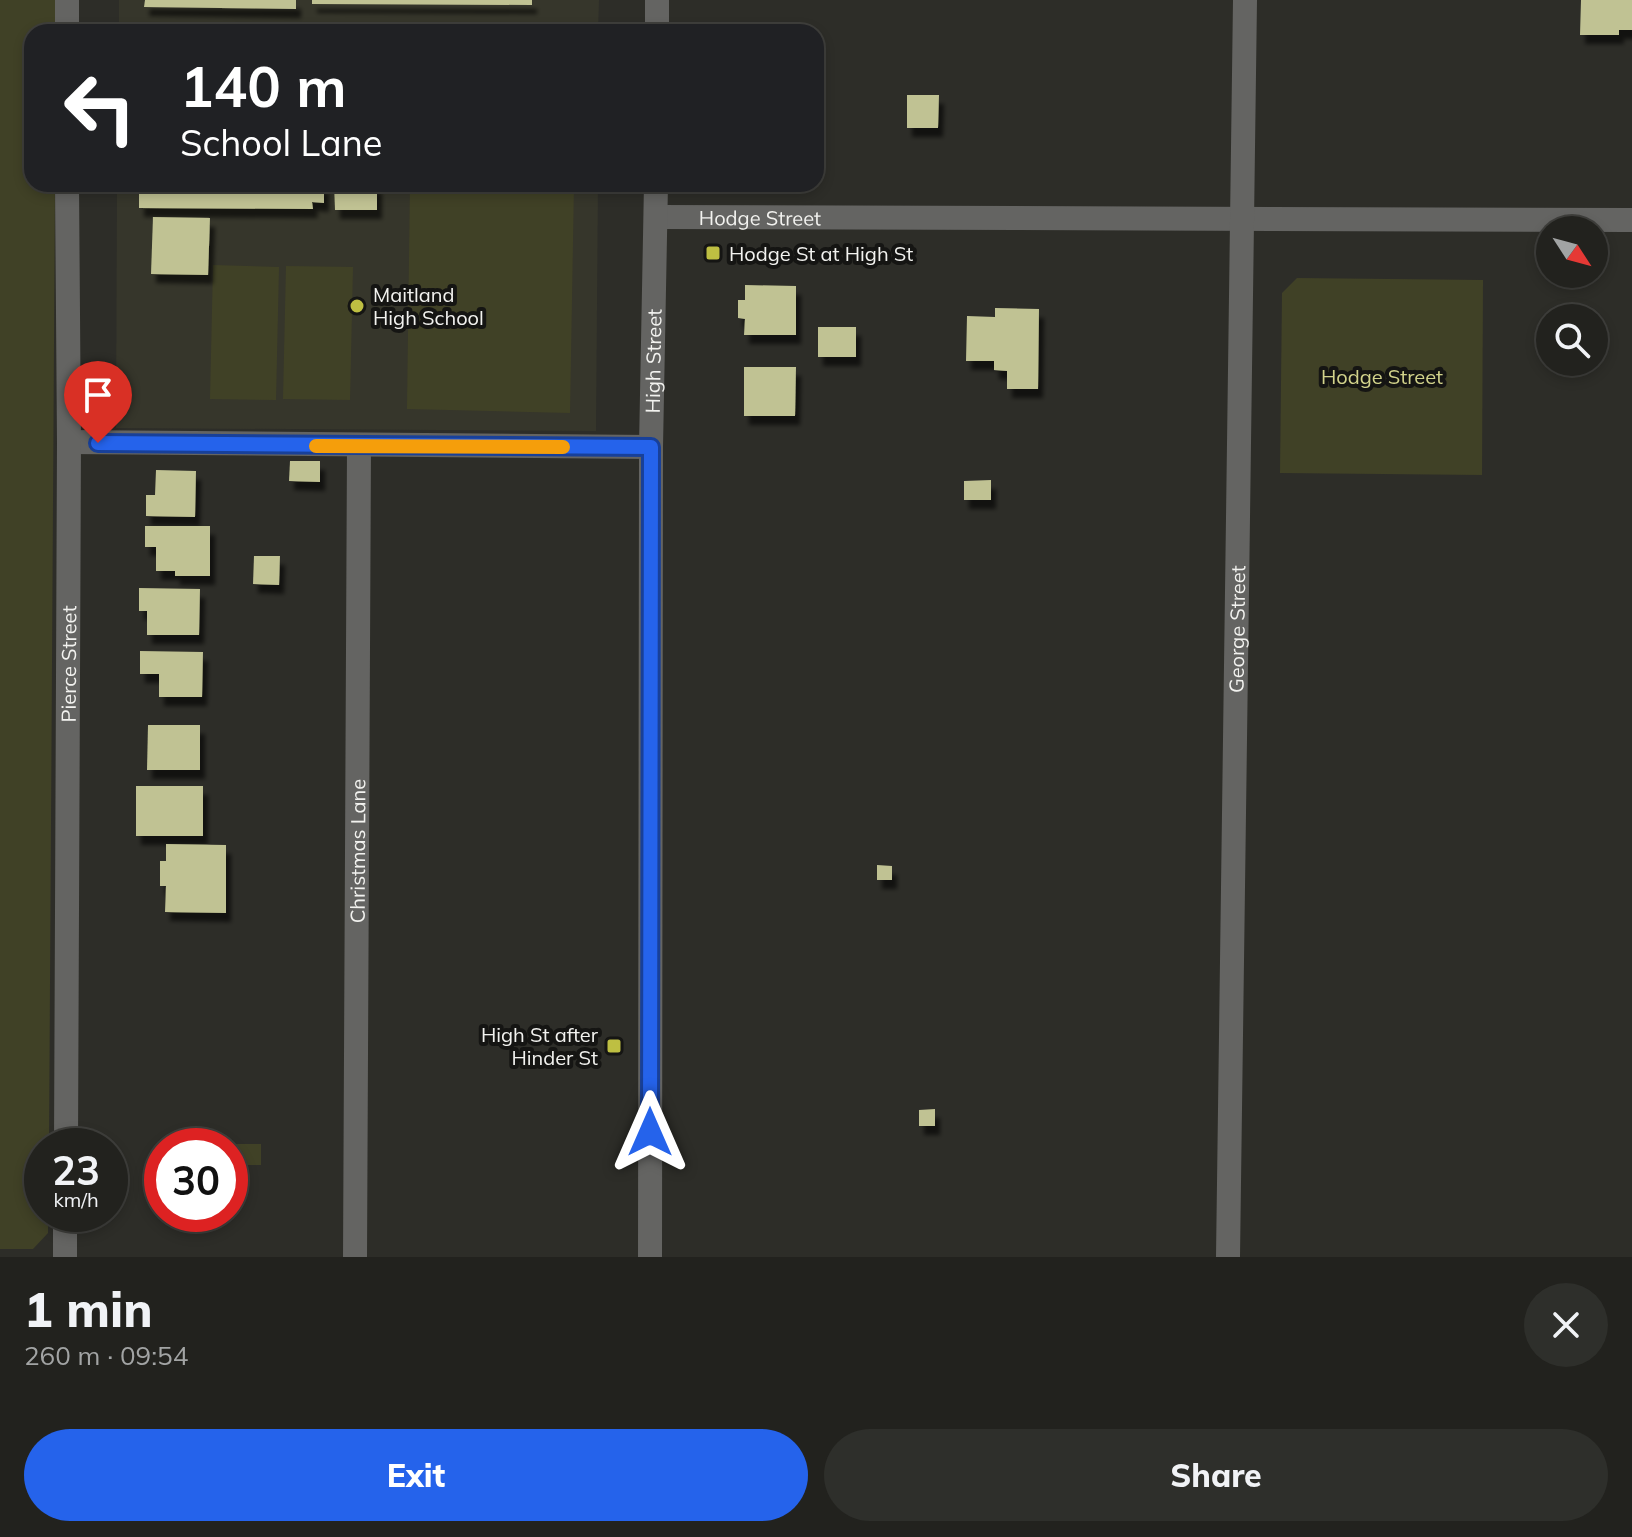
<!DOCTYPE html>
<meta charset="utf-8">
<style>
body{margin:0;font-family:Mulish,sans-serif;background:#2e2f2b;color:#f1f3f6;height:100vh;display:flex;flex-direction:column;font-size:30px;white-space:nowrap}
*{box-sizing:border-box;margin:0}
p{font-size:26px;color:#a2a4a4}
.icon{flex:none;width:44px;height:44px;fill:none;stroke:currentColor;stroke-width:2;stroke-linecap:round;stroke-linejoin:round}
.map{position:relative;height:1257px;overflow:hidden}
.panel{display:flex;flex-direction:column;background:#22221e;flex:1}
.panel>*{flex:none}
.guide{position:absolute;left:24px;top:24px;width:800px;height:168px;border-radius:24px;box-shadow:0 4px 12px #0003,0 0 0 2px #3f3f3c;background:#202124;color:#fff;overflow:hidden}
.needle{width:52px;rotate:126deg}
.tools{position:absolute;left:1536px;top:216px;display:grid;gap:16px}
.tools a{display:grid;place-items:center;width:72px;height:72px;border-radius:50%;background:#22221e;box-shadow:0 4px 12px #0003,0 0 0 2px #3f3f3c;font-size:40px}
.speed{position:absolute;left:24px;top:1128px;display:flex;gap:16px;font-size:40px;font-weight:700;text-align:center}
.speed>*{display:grid;place-content:center;width:104px;height:104px;border-radius:50%;background:#22221e;box-shadow:0 4px 12px #0003,0 0 0 2px #3f3f3c;line-height:1}
.speed small{font-size:20px;font-weight:400}
.speed .limit{border:12px solid #d22;background:#fff;color:#111}
.pin{position:absolute;display:grid;place-items:center;width:68px;height:68px;color:#fff;margin:-82px -34px;border-radius:50% 50% 50% 0;rotate:-45deg;box-shadow:0 0 8px #0007}
.pin .icon{rotate:45deg}
.me{position:absolute;width:88px;margin:-44px;rotate:0deg;stroke-linejoin:round;filter:drop-shadow(0 0 6px #0008)}
.turn{display:flex;align-items:center;gap:28px;height:168px;padding:0 24px;font-size:36px}
.turn .icon{width:104px;height:104px;stroke-width:2.5}
.turn b{display:block;font-size:56px;line-height:68px}
.round{display:grid;place-items:center;flex:none;width:84px;height:84px;border-radius:42px;background:#2e2f2b}
.overview{display:flex;align-items:center;justify-content:space-between;height:136px;padding:0 24px}
h1{font-size:48px;font-weight:800;line-height:60px}
.cta{display:flex;gap:16px;margin-top:auto;padding:16px 24px}
.cta a{flex:1;height:92px;border-radius:48px;background:#2563eb;color:#fff;font-size:32px;font-weight:800;line-height:92px;text-align:center}
.cta a+a{background:#2e2f2b;color:#f1f3f6}
.map>svg:first-child{display:block}
.built{fill:#36362b}
.green{fill:#404126}
.building{fill:#c0c293;filter:url(#shadow)}
.lines{fill:none;stroke-linecap:round;stroke-linejoin:round}
.minor{stroke:#646462;stroke-width:24}
.route-casing{stroke:#184099;stroke-width:20}
.route{stroke:#2563eb;stroke-width:14}
.slow{stroke:#f59e0b;stroke-width:14}
.poi-dot{fill:#bebf42;stroke:#151513;stroke-width:3}
.labels{text-anchor:middle;dominant-baseline:central;stroke-width:8;stroke-linejoin:round;paint-order:stroke}
.street-label{font-size:20px;fill:#f2f2ef;stroke:#151513}
.poi-label{font-size:20px;fill:#f2f2ef;stroke:#151513;text-anchor:start}
.park-label{font-size:20px;fill:#d2d38b;stroke:#151513}
</style>
<div class="map">
<svg width="1632" height="1257" viewBox="0 0 1632 1257">
<defs>
<filter id="shadow"><feDropShadow dx="5" dy="9" stdDeviation="2" flood-color="#0009"/></filter>
</defs>
<rect width="100%" height="100%" fill="#2d2d28"/>
<!-- built -->
<g class="built">
<polygon points="119,0 599,0 598,32 119,32"/>
<polygon points="117,184 598,184 596,431 116,428"/>
</g>
<!-- green -->
<g class="green">
<polygon points="0,0 56,0 56,32 32,32 32,184 55,184 49,1146 42,1146 42,1214 48,1214 48,1233 33,1249 0,1249"/>
<polygon points="410,184 574,184 570,413 407,409"/>
<polygon points="213,265 279,267 276,400 210,399"/>
<polygon points="286,266 353,267 350,400 283,399"/>
<polygon points="1297,278 1483,280 1482,475 1280,473 1282,293"/>
<polygon points="226,1144 261,1144 261,1165 230,1165 230,1146"/>
</g>
<!-- building -->
<g class="building">
<polygon points="145,0 296,0 296,9 144,7"/>
<polygon points="312,0 532,0 532,5 312,4"/>
<polygon points="1581,0 1632,0 1632,30 1619,30 1619,35 1580,35"/>
<rect x="383" y="25" width="43" height="7"/>
<rect x="443" y="27" width="43" height="5"/>
<polygon points="907,95 939,95 938,128 907,128"/>
<polygon points="139,184 324,184 324,203 312,202 313,209 139,208"/>
<polygon points="334,184 377,184 377,210 335,210"/>
<polygon points="153,217 210,218 208,275 151,274"/>
<polygon points="745,285 796,286 796,335 744,335 745,319 738,318 738,300 745,300"/>
<polygon points="995,308 1039,309 1038,389 1007,389 1007,371 994,370 994,361 966,361 967,316 995,317"/>
<rect x="818" y="327" width="38" height="30"/>
<polygon points="744,367 796,367 795,416 744,416"/>
<polygon points="290,461 320,461 320,482 289,481"/>
<polygon points="156,470 196,471 195,517 146,516 146,495 155,495"/>
<polygon points="991,480 991,500 964,500 964,481"/>
<polygon points="145,526 210,526 210,576 175,576 175,571 156,571 156,547 145,547"/>
<polygon points="254,556 280,556 279,585 253,584"/>
<polygon points="139,588 200,589 199,635 147,635 147,611 139,611"/>
<polygon points="140,651 203,652 202,697 159,697 159,674 140,674"/>
<polygon points="148,725 200,725 200,770 147,770"/>
<rect x="136" y="786" width="67" height="50"/>
<polygon points="166,844 226,845 226,913 165,912 166,886 160,886 160,861 166,861"/>
<polygon points="877,865 892,866 892,880 877,880"/>
<polygon points="935,1109 935,1126 919,1126 919,1110"/>
</g>
<g class="lines">
<!-- minor -->
<g class="minor">
<polyline points="67,32 67,0"/>
<polyline points="657,32 657,0"/>
<path id="s1" d="M656,217l976,3"/>
<polyline points="69,442 651,447"/>
<path id="s2" d="M66,1146l3,-704 -2,-258"/>
<polyline points="65,1257 65,1214"/>
<path id="s3" d="M355,1257l4,-810"/>
<path id="s4" d="M650,1257l1,-810 5,-263"/>
<path id="s5" d="M1228,1257l17,-1257"/>
</g>
</g>
<g class="lines">
<!-- route casing -->
<g class="route-casing">
<polyline id="route" points="98,443 651,447 650,1132"/>
</g>
<!-- route -->
<use href="#route" class="route"/>
<!-- slow -->
<polyline class="slow" points="316,446 563,447"/>
</g>
<!-- markers -->
<g class="poi-dot">
<rect x="705" y="245" width="16" height="16" rx="4"/>
<circle cx="357" cy="306" r="8"/>
<rect x="606" y="1038" width="16" height="16" rx="4"/>
</g>
<g class="labels">
<!-- street labels -->
<g class="street-label">
<text stroke="none"><textPath href="#s1" startOffset="104">Hodge Street</textPath></text>
<text stroke="none"><textPath href="#s4" startOffset="896">High Street</textPath></text>
<text stroke="none"><textPath href="#s5" startOffset="628">George Street</textPath></text>
<text stroke="none"><textPath href="#s2" startOffset="482">Pierce Street</textPath></text>
<text stroke="none"><textPath href="#s3" startOffset="406">Christmas Lane</textPath></text>
</g>
<!-- poi labels -->
<g class="poi-label">
<text x="729" y="253">Hodge St at High St</text>
<text x="373" y="294">Maitland<tspan x="373" dy="23">High School</tspan></text>
<text x="598" y="1034" text-anchor="end">High St after<tspan x="598" dy="23">Hinder St</tspan></text>
</g>
<!-- park labels -->
<g class="park-label">
<text x="1382" y="376">Hodge Street</text>
</g>
</g>
</svg>
<div class="tools">
<a><svg class="needle" viewBox="-14 -14 28 28"><path d="M0-13l5 13h-10z" fill="#e53935"/><path d="M0 13l5-13h-10z" fill="#a2a4a4"/></svg></a>
<a><svg class="icon" aria-label="search" viewBox="0 0 24 24"><circle cx="10" cy="10" r="6"/><path d="M15 15l6 6"/></svg></a>
</div>
<div class="speed"><div>23<small>km/h</small></div><div class="limit">30</div></div>
<div class="pin" style="left:98px;top:443px;background:#d93025"><svg class="icon" aria-label="arrive" viewBox="0 0 24 24"><path d="M6 21V4h12l-3 4 3 4H6"/></svg></div>
<svg class="me" style="left:650px;top:1132px" viewBox="-20 -20 40 40"><path d="M0-17L14 15 0 8-14 15z" fill="#2563eb" stroke="#fff" stroke-width="4"/></svg>
<div class="guide">
<div class="turn"><svg class="icon" aria-label="left" viewBox="0 0 24 24"><path d="M17 20v-9H6M10 6l-5 5 5 5"/></svg><div><b>140 m</b>School Lane</div></div>
</div>
</div>
<section class="panel">
<div class="overview"><div><h1>1 min</h1><p>260 m · 09:54</p></div><a class="round"><svg class="icon" aria-label="close" viewBox="0 0 24 24"><path d="M6 6l12 12M18 6L6 18"/></svg></a></div>
<div class="cta"><a>Exit</a><a>Share</a></div>
</section>
